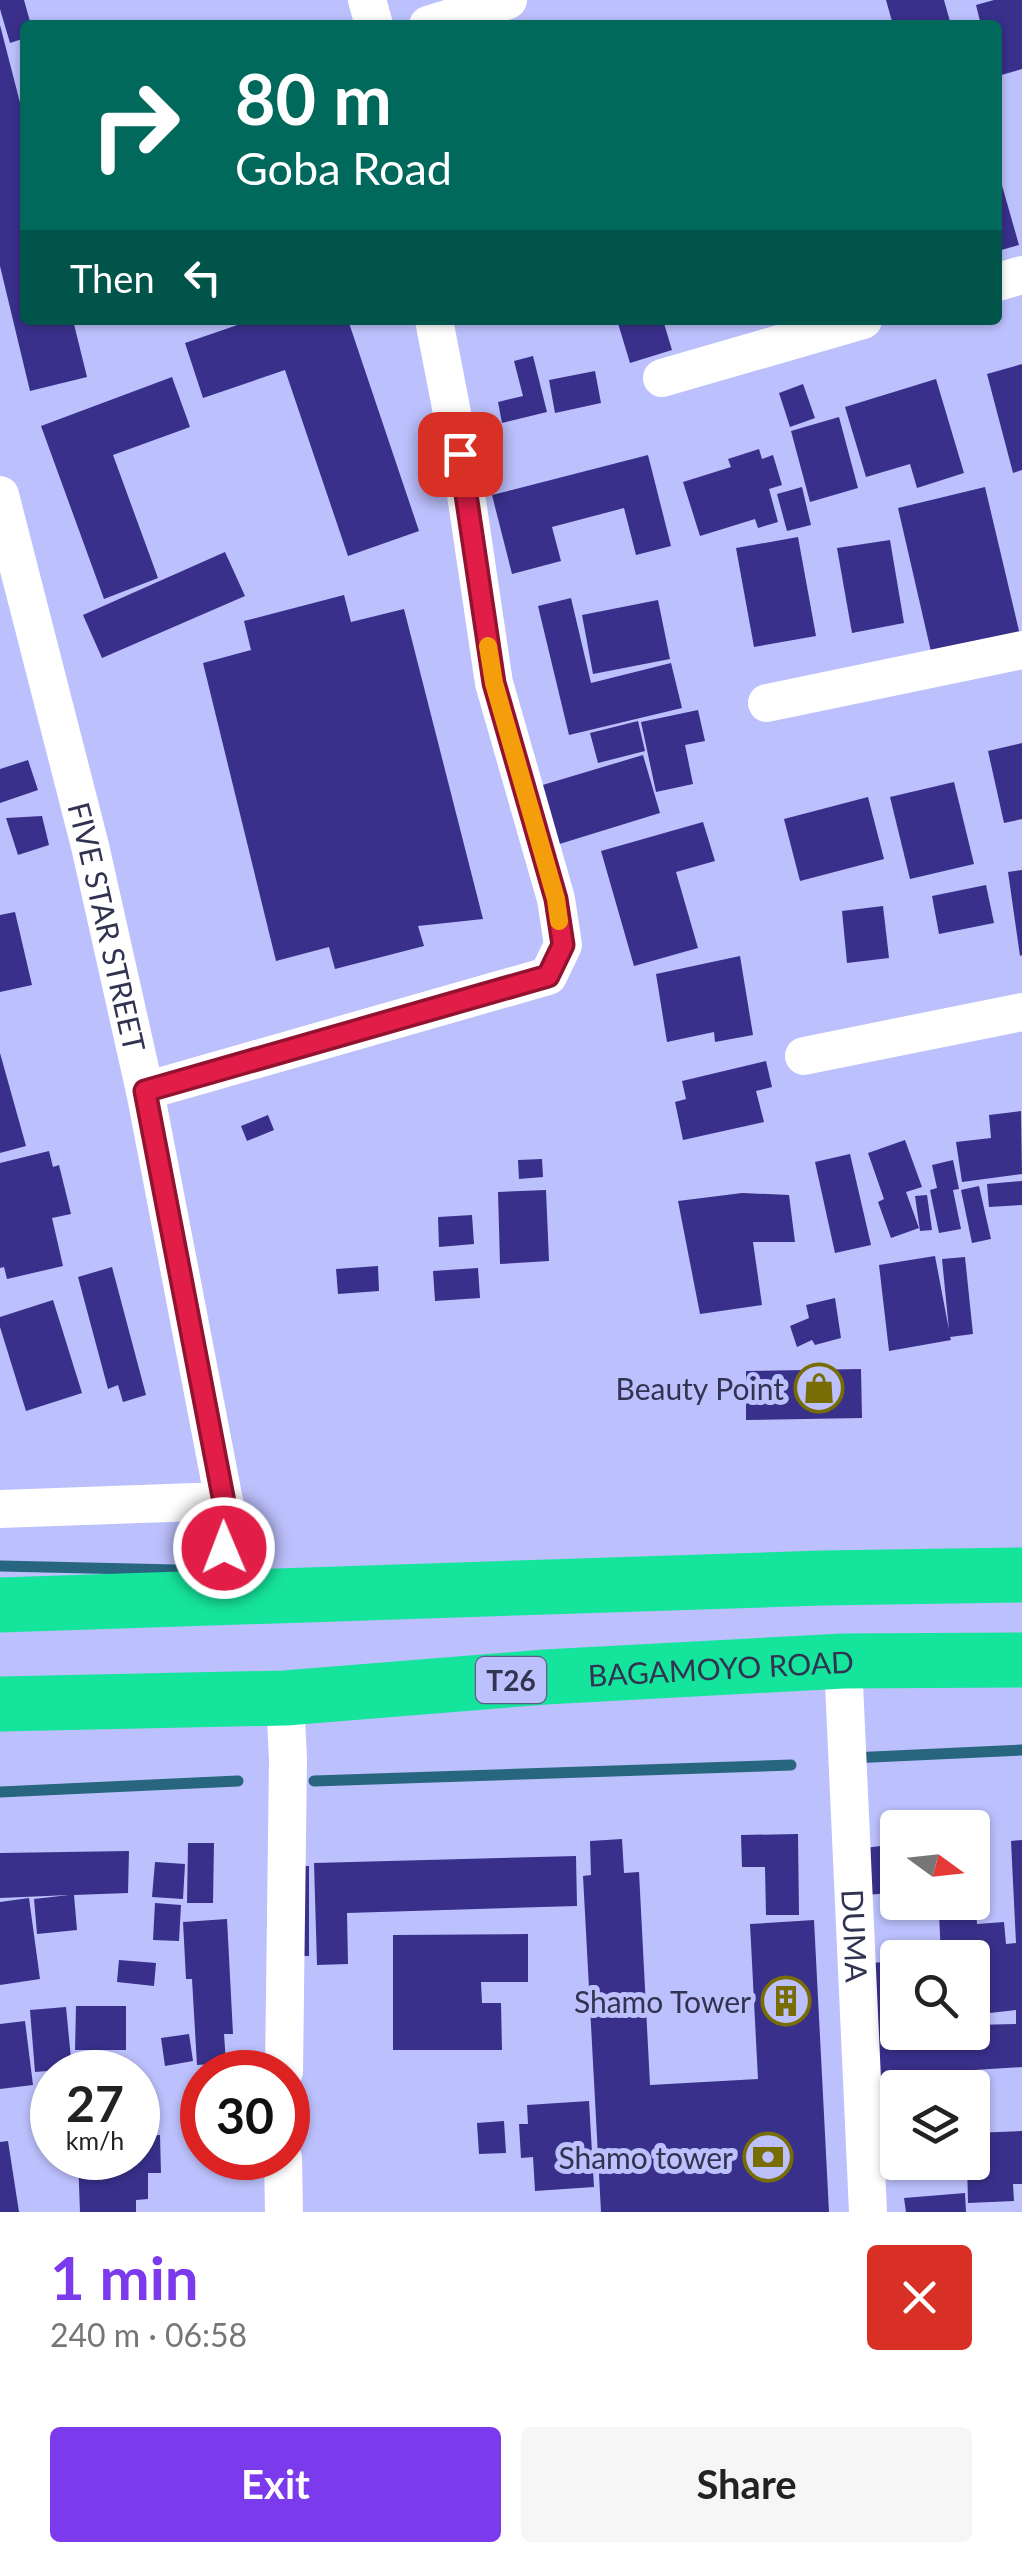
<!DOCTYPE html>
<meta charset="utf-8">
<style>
body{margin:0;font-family:Lato,sans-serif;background:#f6f6f6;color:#222;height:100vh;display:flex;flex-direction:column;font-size:38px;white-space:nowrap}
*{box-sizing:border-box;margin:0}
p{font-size:32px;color:#767676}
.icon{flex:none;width:55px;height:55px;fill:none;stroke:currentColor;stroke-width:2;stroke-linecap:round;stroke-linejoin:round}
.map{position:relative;height:2212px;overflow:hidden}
.details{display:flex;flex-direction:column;background:#fff;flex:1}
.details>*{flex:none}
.guide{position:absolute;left:20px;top:20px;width:982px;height:305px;border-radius:10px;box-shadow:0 2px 8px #0004;background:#00695c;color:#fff;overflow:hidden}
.needle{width:65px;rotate:105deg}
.buttons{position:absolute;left:880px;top:1810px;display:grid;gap:20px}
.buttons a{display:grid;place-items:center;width:110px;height:110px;border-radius:10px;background:#fff;box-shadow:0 2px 8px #0004;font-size:50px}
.speed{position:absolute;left:30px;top:2050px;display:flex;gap:20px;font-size:50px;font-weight:700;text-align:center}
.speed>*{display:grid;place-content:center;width:130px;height:130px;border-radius:50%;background:#fff;box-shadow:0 2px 8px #0004;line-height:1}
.speed small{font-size:25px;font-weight:400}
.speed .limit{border:15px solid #d22;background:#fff;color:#111}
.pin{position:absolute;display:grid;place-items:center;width:85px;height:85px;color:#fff;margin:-42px;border-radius:20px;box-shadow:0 5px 15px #0006}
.me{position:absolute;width:110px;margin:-55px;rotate:359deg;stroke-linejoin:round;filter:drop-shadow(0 0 8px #0008)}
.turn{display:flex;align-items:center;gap:35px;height:210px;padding:0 50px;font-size:45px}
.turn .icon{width:130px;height:130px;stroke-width:2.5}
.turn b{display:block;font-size:70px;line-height:85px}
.then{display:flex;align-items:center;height:95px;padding:0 50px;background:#0003;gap:20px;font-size:38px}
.round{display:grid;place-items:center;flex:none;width:105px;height:105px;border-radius:10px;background:#f6f6f6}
.overview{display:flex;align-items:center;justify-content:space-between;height:170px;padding:0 50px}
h1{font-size:60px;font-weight:700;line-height:75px;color:#7c3aed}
.button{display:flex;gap:20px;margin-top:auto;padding:20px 50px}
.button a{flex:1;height:115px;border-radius:10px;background:#7c3aed;color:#fff;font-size:40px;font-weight:700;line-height:115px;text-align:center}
.button a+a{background:#f6f6f6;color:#222}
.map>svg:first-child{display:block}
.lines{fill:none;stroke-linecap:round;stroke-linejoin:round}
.stream{stroke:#28657e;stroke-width:11}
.building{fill:#39308b}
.minor{stroke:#fff;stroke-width:38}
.highway{stroke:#15e49c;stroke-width:55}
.route-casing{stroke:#92132f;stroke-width:25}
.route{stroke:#e11d48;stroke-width:18}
.slow{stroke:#f59e0b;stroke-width:18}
.labels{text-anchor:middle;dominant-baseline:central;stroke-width:10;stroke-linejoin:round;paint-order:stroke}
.shield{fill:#bcc0fc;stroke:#5b5d84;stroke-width:2.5}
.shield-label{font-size:28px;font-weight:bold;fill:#323351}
.street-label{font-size:30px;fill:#323351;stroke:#bcc0fc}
.poi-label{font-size:30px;fill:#323351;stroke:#bcc0fc;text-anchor:end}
</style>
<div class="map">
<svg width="1022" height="2212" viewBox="0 0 1022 2212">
<rect width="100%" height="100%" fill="#bcc0fc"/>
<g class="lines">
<!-- stream -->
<g class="stream">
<polyline points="0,1566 221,1571"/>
<polyline points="851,1758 1022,1750"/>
<polyline points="314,1781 791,1765"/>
<polyline points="0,1792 238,1781"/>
</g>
</g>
<!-- building -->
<g class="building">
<polygon points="0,0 24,0 31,25 25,25 25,38 10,43 0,9"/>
<polygon points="886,0 944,0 951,25 893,25"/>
<polygon points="994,0 1022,0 1022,69 998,76 998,25 981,25 976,5"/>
<polygon points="0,25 25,122 25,320 73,320 87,377 30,391 0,266"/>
<polygon points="999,175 1019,245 998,251 998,175"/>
<polygon points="252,320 348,320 419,531 348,556 285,370 203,398 185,343"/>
<polygon points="617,320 663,320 672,350 630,363"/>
<polygon points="533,356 547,412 502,423 498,402 523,396 514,361"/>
<polygon points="1022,364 1022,470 1013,473 987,374"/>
<polygon points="595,371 601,403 555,413 549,380"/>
<polygon points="172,377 190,427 113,455 158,578 104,599 41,426"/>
<polygon points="936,379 964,473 917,488 910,464 866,477 845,407"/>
<polygon points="803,384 815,418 790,427 779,393"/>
<polygon points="839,417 858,488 810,502 791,431"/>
<polygon points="759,449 762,459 773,455 782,485 769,489 778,522 758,528 755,519 700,536 683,482 731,467 728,459"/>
<polygon points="648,455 671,546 636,555 624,508 552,527 561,561 512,574 492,495"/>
<polygon points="802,487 811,525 787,531 777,494"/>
<polygon points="985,487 1020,635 932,656 898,508"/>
<polygon points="798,537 816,636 754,647 736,548"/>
<polygon points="890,540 904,623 852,633 837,548"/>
<polygon points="225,552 245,596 102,658 83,615"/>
<polygon points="344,595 351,622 404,609 483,919 418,926 424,946 335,969 329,947 276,961 203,663 251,650 244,621"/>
<polygon points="571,598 591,683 671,663 682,708 569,735 538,606"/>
<polygon points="658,600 670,659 593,674 582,615"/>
<polygon points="698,710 705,741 685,745 693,784 656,792 641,722"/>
<polygon points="638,721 645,751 598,763 590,733"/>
<polygon points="1022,743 1022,819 1004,823 988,751"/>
<polygon points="643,755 660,813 553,846 536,787"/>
<polygon points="28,760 38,790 0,803 0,769"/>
<polygon points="954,782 974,864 910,879 890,797"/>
<polygon points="868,797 884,859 800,881 784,819"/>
<polygon points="42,816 49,845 18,855 6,818"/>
<polygon points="703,822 715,861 676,872 698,948 634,966 601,851"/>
<polygon points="1022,870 1022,955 1020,956 1008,872"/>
<polygon points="986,885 994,923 939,934 932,896"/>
<polygon points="883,906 889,958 847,963 842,911"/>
<polygon points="15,912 32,985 0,992 0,915"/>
<polygon points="740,956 753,1035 715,1042 714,1032 667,1042 656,974"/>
<polygon points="0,1053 26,1146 0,1153"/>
<polygon points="766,1061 772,1087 756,1091 764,1122 683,1140 675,1102 686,1099 682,1081"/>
<polygon points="1021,1111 1022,1174 962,1182 956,1142 991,1138 989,1115"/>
<polygon points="268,1115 274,1130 247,1141 241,1126"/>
<polygon points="905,1140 922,1187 906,1192 919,1228 891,1238 878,1202 884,1199 868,1153"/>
<polygon points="49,1151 53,1167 59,1165 71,1214 52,1218 63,1266 7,1279 4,1267 0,1268 0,1163"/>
<polygon points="850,1154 871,1245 835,1253 815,1162"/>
<polygon points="542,1159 543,1177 519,1179 518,1160"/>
<polygon points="953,1160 959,1189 953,1190 961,1229 939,1233 930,1190 937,1188 932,1165"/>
<polygon points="1022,1181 1022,1205 989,1207 987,1184"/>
<polygon points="979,1186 991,1239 972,1243 961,1190"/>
<polygon points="546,1190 549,1261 500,1264 498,1192"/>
<polygon points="742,1193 789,1195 795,1242 753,1242 762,1305 700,1314 678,1201"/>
<polygon points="927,1195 932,1230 920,1231 915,1196"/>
<polygon points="472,1215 474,1244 439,1247 438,1217"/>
<polygon points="935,1256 949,1330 942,1259 965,1257 973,1334 950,1337 951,1340 889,1351 879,1265"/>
<polygon points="378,1266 379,1291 338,1294 336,1269"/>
<polygon points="112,1267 146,1395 123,1402 118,1385 108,1389 78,1277"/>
<polygon points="478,1268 480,1298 435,1301 433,1271"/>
<polygon points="835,1298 841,1338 815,1345 812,1340 797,1347 790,1326 809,1318 806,1305"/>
<polygon points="53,1300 82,1393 26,1411 0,1327 0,1317"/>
<polygon points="861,1369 862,1418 746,1420 746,1371"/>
<polygon points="798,1834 799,1915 766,1915 765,1867 742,1867 741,1835"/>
<polygon points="622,1839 624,1873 639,1872 650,2085 758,2079 750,1924 814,1920 829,2212 601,2212 583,1876 591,1875 590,1841"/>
<polygon points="1022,1840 1022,2067 878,2076 871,1963 898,1961 898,2032 972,2032 972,2025 1016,2024 1016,2010 972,2015 972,1958 941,1958 939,1912 976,1910 977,1924 1004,1922 1006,1944 1016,1943 1011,1841"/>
<polygon points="188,1843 214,1843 213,1903 187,1903"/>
<polygon points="898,1844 898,1892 868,1895 864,1848"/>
<polygon points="129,1851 128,1893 74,1895 77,1930 37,1934 34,1899 69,1895 0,1898 0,1853"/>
<polygon points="576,1856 577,1906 347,1913 348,1964 317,1965 314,1863"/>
<polygon points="155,1862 185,1864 183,1899 152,1897"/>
<rect x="294" y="1866" width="15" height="90"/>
<polygon points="29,1898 40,1979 0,1985 0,1902"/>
<polygon points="155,1903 181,1905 179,1941 153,1940"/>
<polygon points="227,1919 233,2034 224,2034 226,2063 197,2065 192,1979 186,1979 183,1922"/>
<polygon points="528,1934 528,1982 481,1982 482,2003 501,2003 502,2050 393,2050 393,1935"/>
<polygon points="119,1960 156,1963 154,1986 117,1982"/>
<polygon points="76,2006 126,2006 126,2050 75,2050"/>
<polygon points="66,2007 72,2069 35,2072 30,2010"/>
<polygon points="25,2021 33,2085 0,2089 0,2024"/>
<polygon points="189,2034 193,2061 165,2066 161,2038"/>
<polygon points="589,2101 594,2187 535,2191 533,2157 521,2158 519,2124 528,2124 527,2105"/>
<polygon points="504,2121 506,2153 479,2154 477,2123"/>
<polygon points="1022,2131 1022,2184 1013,2184 1014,2201 968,2203 967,2162 972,2162 972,2133"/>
<polygon points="160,2135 161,2173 148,2173 148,2199 136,2200 136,2212 80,2212 78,2158 138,2158 138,2136"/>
<polygon points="8,2141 19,2212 0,2212 0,2142"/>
<polygon points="965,2193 966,2212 906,2212 904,2198"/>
</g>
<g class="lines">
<!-- minor -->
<g class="minor">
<polyline points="367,0 374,25"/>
<polyline points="428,25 508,0"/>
<polyline points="998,282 1022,275"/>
<polyline points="662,378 863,320"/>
<path id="s1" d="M0,495l90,351 55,245 79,410 4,97"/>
<polyline points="767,703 1022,650"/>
<polyline points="804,1056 1022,1012"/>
<polyline points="145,1091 548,976 563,945 556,899 494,683 460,454 434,320"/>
<polyline points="0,1509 224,1501"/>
<path id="s2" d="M843,1661l25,551"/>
<polyline points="284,2072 288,1759 285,1698"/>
<polyline points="283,2158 284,2212"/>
</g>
<!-- highway -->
<g class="highway">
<polyline points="0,1605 822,1578 1022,1575"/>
<path id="s3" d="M0,1704l285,-6 260,-21 298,-16 179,-1"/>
</g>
</g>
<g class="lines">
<!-- route casing -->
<g class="route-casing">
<polyline id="route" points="224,1548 224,1502 145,1091 548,976 563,945 556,899 494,683 460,454"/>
</g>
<!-- route -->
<use href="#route" class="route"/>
<!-- slow -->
<polyline class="slow" points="488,646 494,683 556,899 559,921"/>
</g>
<!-- icons -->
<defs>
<g id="shop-ring" transform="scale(2.5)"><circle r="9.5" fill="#bcc0fc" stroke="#786c05" stroke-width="1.5"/><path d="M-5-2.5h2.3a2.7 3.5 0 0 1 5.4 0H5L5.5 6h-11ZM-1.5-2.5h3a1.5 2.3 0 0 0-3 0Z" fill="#786c05"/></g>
<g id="building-ring" transform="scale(2.5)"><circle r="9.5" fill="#bcc0fc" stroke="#786c05" stroke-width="1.5"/><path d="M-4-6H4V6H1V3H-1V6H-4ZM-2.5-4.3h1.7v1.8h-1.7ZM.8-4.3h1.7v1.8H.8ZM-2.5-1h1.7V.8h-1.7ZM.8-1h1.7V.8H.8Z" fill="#786c05"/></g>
<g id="bank-ring" transform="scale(2.5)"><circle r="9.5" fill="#bcc0fc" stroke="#786c05" stroke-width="1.5"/><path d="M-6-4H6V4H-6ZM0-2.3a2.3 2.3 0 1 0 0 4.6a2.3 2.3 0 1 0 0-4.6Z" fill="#786c05"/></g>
</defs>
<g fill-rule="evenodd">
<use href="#shop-ring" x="819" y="1388"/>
<use href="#building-ring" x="786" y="2001"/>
<use href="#bank-ring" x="768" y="2157"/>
</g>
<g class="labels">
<!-- shield labels -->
<rect class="shield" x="476" y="1657" width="70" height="46" rx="8"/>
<g class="shield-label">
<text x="511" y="1680">T26</text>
</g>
<!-- street labels -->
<g class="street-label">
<text stroke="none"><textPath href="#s1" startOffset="445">FIVE STAR STREET</textPath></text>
<text stroke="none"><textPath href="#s3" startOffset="722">BAGAMOYO ROAD</textPath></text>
<text stroke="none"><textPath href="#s2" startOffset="275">DUMA</textPath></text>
</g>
<!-- poi labels -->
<g class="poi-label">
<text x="784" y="1388">Beauty Point</text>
<text x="751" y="2001">Shamo Tower</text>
<text x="733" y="2157">Shamo tower</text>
</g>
</g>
</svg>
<div class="buttons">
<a><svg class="needle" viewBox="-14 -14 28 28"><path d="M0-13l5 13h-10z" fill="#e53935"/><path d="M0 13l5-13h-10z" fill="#767676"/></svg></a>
<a><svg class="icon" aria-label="search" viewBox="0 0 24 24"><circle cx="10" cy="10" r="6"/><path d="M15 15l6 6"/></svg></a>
<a><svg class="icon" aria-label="layers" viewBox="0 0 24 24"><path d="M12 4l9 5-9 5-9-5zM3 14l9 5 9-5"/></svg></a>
</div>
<div class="speed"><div>27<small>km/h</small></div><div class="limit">30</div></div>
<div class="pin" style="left:460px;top:454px;background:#d93025"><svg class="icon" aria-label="arrive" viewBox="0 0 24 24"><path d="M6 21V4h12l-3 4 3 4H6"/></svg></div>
<svg class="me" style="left:224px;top:1548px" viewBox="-20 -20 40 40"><circle r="17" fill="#e11d48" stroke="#fff" stroke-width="3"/><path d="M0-11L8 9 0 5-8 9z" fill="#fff"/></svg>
<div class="guide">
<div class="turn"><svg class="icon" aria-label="right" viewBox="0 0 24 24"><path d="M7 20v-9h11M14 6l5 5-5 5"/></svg><div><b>80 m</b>Goba Road</div></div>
<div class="then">Then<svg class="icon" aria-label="left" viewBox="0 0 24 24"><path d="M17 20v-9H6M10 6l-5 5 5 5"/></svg></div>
</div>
</div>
<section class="details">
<div class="overview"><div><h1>1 min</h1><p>240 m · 06:58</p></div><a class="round" style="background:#d93025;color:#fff"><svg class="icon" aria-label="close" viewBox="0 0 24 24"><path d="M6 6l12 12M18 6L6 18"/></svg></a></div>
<div class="button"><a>Exit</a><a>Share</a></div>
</section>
